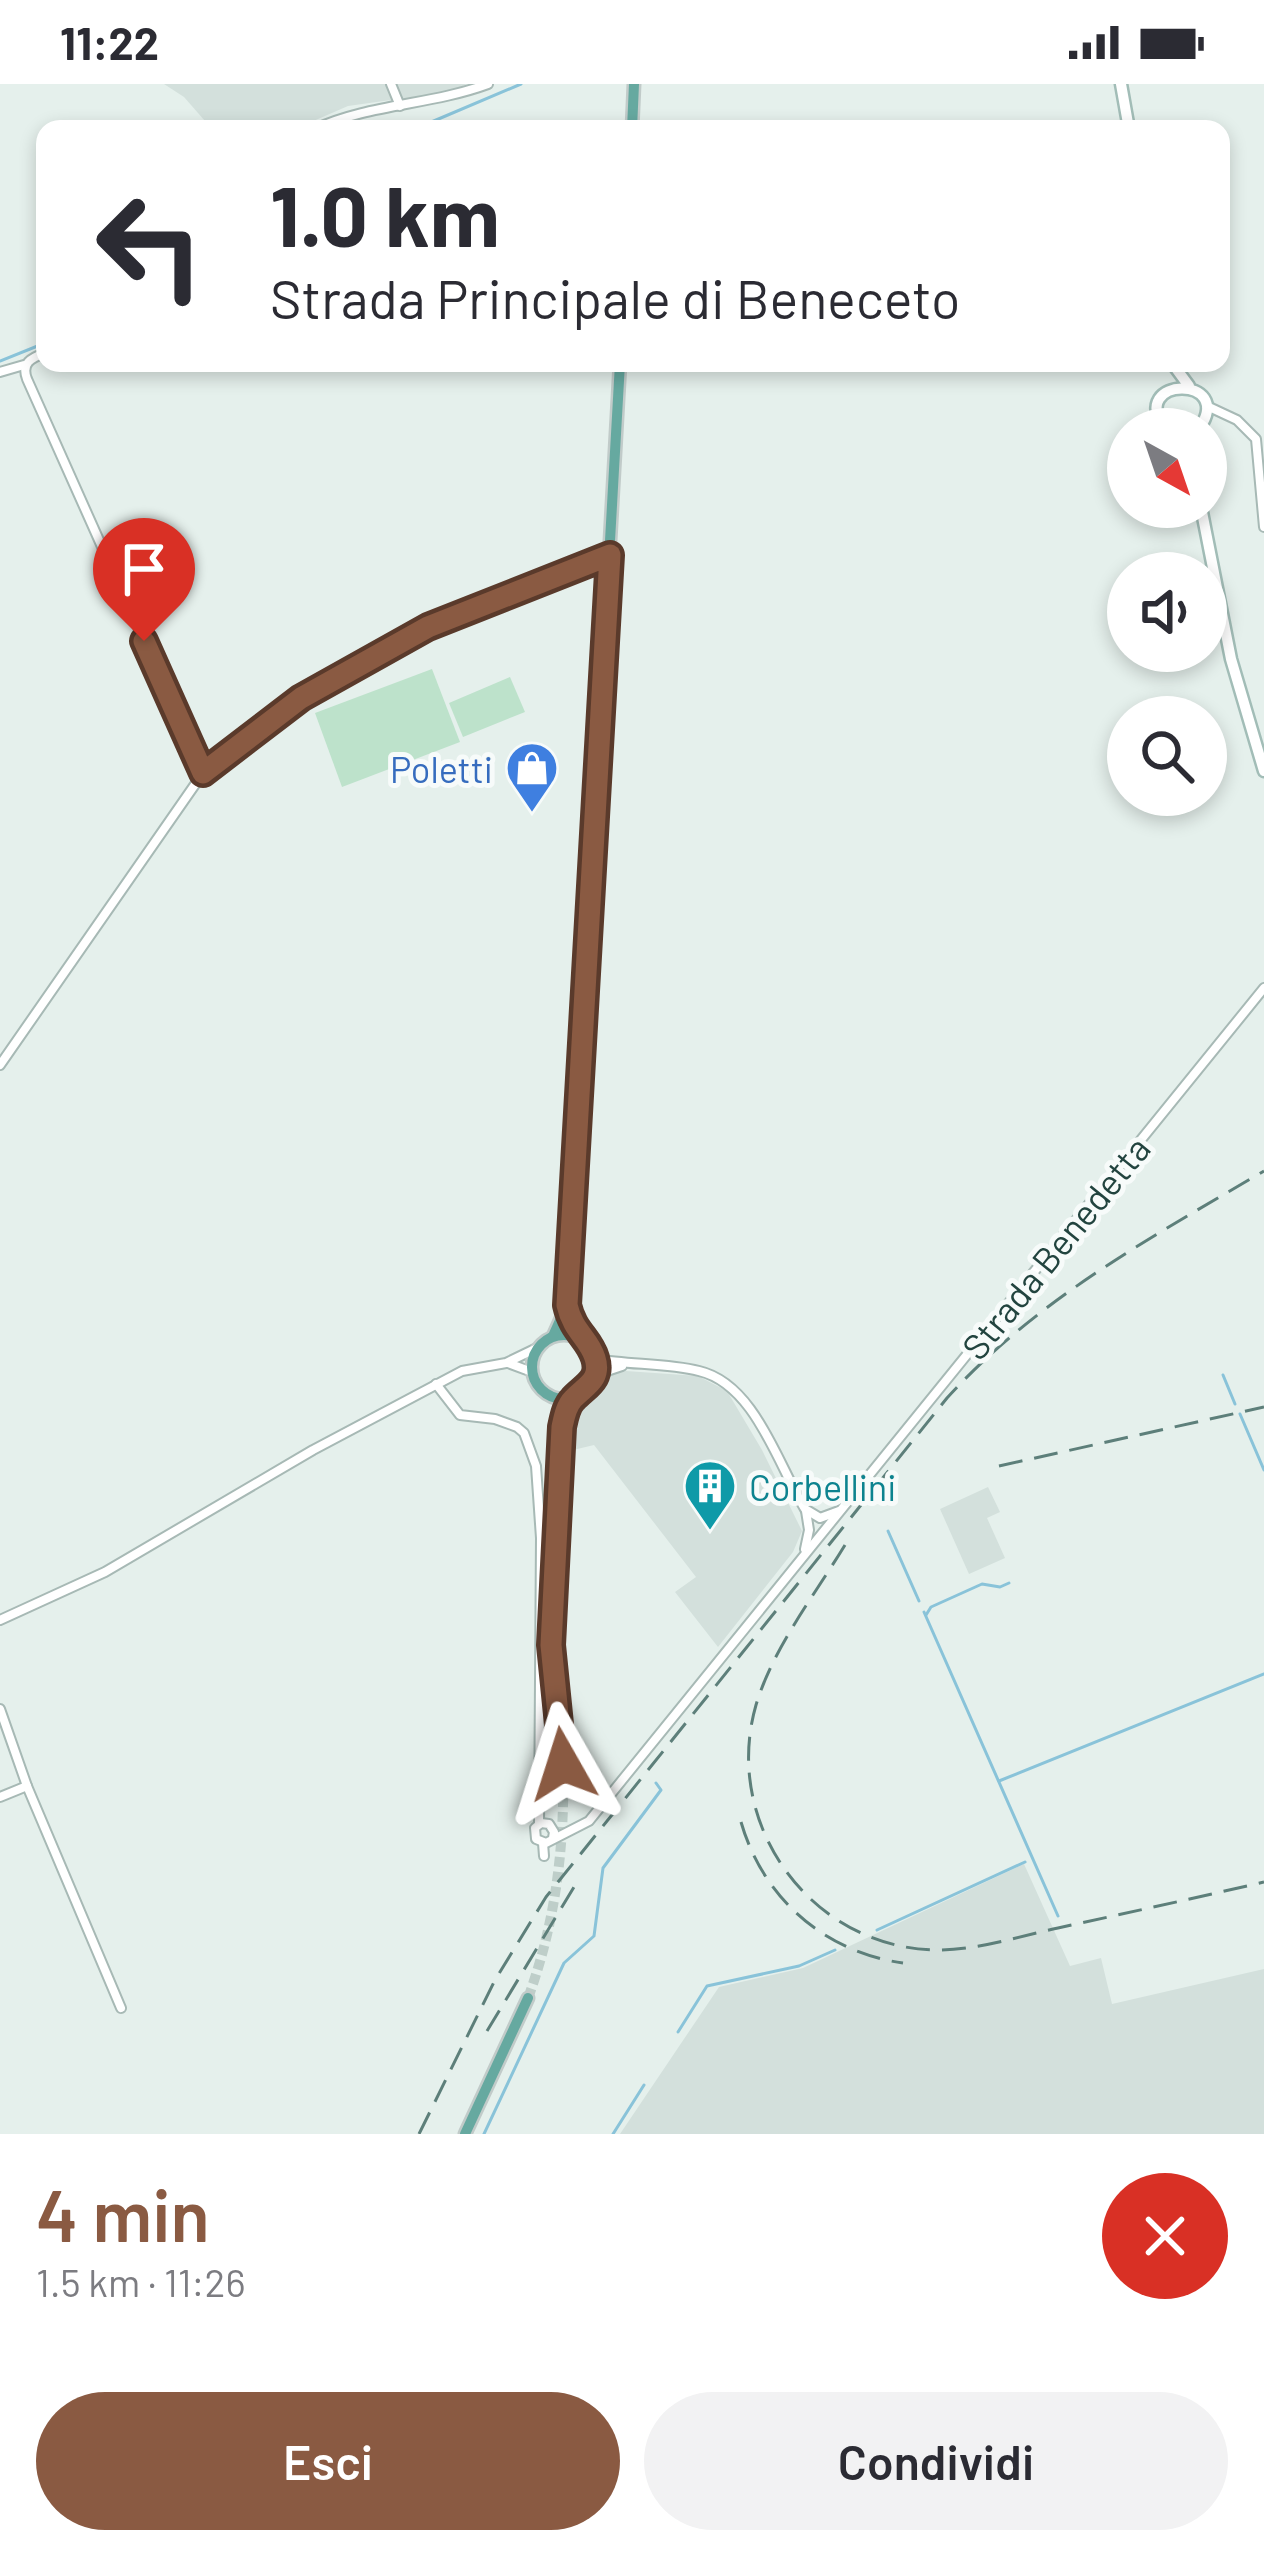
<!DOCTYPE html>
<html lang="it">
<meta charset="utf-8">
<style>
body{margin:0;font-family:Barlow,sans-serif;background:#f2f2f3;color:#2b2b33;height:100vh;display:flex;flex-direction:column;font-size:45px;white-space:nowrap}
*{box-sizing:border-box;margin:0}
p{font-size:39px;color:#7c7c81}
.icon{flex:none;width:66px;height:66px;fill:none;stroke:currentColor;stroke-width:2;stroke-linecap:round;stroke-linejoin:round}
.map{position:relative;height:2050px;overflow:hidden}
.sheet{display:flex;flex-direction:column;background:#fff;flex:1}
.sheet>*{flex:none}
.hud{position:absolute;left:36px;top:36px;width:1194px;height:252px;border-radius:24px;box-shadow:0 6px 18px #0003;background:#fff;color:#2b2b33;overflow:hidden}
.needle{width:78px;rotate:140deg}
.controls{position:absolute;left:1107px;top:324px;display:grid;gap:24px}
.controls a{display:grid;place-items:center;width:120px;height:120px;border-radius:50%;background:#fff;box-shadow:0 6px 18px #0003;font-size:60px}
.pin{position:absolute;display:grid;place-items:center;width:102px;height:102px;color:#fff;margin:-123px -51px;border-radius:50% 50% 50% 0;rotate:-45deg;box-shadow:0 0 12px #0007}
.pin .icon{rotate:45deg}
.me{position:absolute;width:132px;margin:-66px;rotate:354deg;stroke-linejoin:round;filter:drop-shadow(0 0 9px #0008)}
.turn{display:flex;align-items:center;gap:42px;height:252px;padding:0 36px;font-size:54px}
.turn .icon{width:156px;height:156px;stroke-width:2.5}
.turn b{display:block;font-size:84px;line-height:102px}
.round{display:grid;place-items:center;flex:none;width:126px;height:126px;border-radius:63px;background:#f2f2f3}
.overview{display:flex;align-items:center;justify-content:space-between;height:204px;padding:0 36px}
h1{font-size:72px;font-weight:600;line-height:90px;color:#8a5a42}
.action{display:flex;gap:24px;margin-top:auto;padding:24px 36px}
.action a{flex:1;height:138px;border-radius:72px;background:#8a5a42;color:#fff;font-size:48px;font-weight:600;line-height:138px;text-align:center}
.action a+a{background:#f2f2f3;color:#2b2b33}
.status{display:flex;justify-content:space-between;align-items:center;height:84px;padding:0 60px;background:#fff;direction:ltr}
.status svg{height:33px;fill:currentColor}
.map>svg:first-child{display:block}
.built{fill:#d3e0dc}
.green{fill:#bde2cb}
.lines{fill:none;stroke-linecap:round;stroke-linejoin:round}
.stream{stroke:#89c3d9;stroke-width:3}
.primary-tunnel{stroke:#becec9;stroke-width:10;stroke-dasharray:10 5;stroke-linecap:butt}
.street-casing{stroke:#a7b9b5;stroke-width:12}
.secondary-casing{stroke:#a2bdb7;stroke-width:15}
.primary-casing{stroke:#c1cbc9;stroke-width:15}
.street{stroke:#fff;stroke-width:8}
.secondary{stroke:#fff;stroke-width:10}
.primary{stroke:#66a9a0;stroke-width:10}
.rail{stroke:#5d7f7a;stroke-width:3;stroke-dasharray:24 12;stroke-linecap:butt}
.route-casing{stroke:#5a3a2b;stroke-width:30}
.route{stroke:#8a5a42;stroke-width:21}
.labels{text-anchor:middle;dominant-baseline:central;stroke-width:10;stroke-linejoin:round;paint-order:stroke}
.shop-label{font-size:36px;fill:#366cbe;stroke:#f7fbfa;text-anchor:end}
.street-label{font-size:36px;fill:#22443f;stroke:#f7fbfa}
.culture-label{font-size:36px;fill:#0d838f;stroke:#f7fbfa;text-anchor:start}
</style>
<div class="status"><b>11:22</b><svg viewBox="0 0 49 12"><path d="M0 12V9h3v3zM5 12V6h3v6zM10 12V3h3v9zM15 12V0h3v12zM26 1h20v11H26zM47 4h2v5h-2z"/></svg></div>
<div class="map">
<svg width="1264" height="2050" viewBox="0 0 1264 2050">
<rect width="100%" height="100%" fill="#e5f0ec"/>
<!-- built -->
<g class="built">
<polygon points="164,0 467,0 448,8 348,22 295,45 212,45 184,13"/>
<polygon points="626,1287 698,1292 727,1307 762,1366 802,1447 793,1468 718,1563 675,1508 696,1493 594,1361 569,1367 566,1362 567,1340 578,1318 609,1289"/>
<polygon points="988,1403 1000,1428 987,1434 1005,1474 969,1490 940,1425"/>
<polygon points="1024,1780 1070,1882 1101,1874 1112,1920 1264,1885 1264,2050 620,2050 719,1903 803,1884"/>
</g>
<!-- green -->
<g class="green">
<polygon points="432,585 460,658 342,703 315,629"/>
<polygon points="510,593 525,628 463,653 449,619"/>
</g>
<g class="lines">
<!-- stream -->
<g class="stream">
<polyline points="344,45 366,40 429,39 521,0"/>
<polyline points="0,277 45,259"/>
<polyline points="1223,1291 1235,1320"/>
<polyline points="1240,1330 1264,1386"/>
<polyline points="888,1447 919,1517"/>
<polyline points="924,1528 1058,1832"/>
<polyline points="926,1531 931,1523 982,1500 1000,1503 1009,1499"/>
<polyline points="999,1697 1264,1590"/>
<polyline points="877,1846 1025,1778"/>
<polyline points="678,1948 707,1902 799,1882 835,1866"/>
<polyline points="484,2050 564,1879 594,1852 603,1784 661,1706 656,1699"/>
<polyline points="613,2050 644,2001"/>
</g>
<!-- primary-tunnel -->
<path class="primary-tunnel" d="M528,1914c28,-76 37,-154 35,-234"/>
<!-- street casing -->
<g class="street-casing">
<g id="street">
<polyline points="391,0 400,22"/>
<path d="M315,45c54,-25 116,-24 173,-45"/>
<path d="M45,269c-14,5 -24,10 -18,26l176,394"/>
<polyline points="0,288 24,281"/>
<polyline points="1207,322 1237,336 1256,355 1264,443"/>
<polyline points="0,981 203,689 301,614 428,543 608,472"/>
<path d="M596,1275c33,6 70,4 103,12 56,13 79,94 106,138l15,9 19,-7"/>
<polyline points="508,1279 532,1288"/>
<polyline points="595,1291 622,1282"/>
<polyline points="436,1300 460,1331 495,1335 517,1343 524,1349 536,1382 541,1454 539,1740"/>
<polyline points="805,1465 809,1446 806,1427"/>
<polyline points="0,1536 105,1488 313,1366 462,1287 506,1279 539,1263"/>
<polyline points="0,1625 27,1702 121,1924"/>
<polyline points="0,1713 27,1702"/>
<polyline points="553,1754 554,1748 549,1740 541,1739 535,1744 536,1755 546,1759 589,1737 1264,904"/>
<polyline points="543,1759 544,1772"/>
</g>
</g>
<!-- secondary casing -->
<g class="secondary-casing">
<g id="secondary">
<polyline points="1121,0 1129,45"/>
<polyline points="1172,279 1189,302"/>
<path d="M1165,345c-39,-53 72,-55 34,0"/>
<polyline points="1201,423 1231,575 1264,687"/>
</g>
</g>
<!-- primary casing -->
<g class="primary-casing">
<g id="primary">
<polyline points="632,45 634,0"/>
<circle cx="564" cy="1283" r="32"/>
<polyline points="553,1252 567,1221 620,279"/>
<polyline points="563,1680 551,1561 562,1343 574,1313"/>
<polyline points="465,2050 528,1914"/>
</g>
</g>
<!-- street -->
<use href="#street" class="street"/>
<!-- secondary -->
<use href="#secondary" class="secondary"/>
<!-- primary -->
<use href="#primary" class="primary"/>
<!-- rail -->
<g class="rail">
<polyline points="999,1382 1264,1323"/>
<path d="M845,1461c-31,51 -72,103 -89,160 -35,121 58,247 186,245 39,-1 78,-14 116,-22 69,-15 137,-30 206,-46"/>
<path d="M741,1738c22,76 83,130 162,141"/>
<polyline points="487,1947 577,1798"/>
<path d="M419,2050l76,-154 51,-83 401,-499c90,-99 203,-160 317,-227"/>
</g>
</g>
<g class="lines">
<!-- route casing -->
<g class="route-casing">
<path id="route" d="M144,557l59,132 98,-75 127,-71 182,-72 -43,750c6,27 22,33 28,53 7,22 -10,28 -22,41 -7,7 -9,19 -11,28l-11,218 12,119"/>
</g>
<!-- route -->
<use href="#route" class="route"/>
</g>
<!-- icons -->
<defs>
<g id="shop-pin" transform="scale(2.7)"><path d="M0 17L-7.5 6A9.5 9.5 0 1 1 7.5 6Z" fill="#3f7fe0" stroke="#f7fbfa"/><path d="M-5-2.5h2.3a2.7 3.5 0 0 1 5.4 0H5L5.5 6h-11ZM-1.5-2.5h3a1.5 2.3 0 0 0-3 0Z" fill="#fff"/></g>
<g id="building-pin" transform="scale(2.7)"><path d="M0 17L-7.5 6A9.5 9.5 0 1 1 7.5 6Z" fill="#0f9aa8" stroke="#f7fbfa"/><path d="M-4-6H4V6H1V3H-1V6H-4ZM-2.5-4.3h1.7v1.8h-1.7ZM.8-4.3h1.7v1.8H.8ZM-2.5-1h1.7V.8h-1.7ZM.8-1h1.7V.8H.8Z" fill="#fff"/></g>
</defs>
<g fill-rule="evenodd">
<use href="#shop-pin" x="532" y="684"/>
<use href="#building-pin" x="710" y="1402"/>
</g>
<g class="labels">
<!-- shop labels -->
<g class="shop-label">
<text x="493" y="684">Poletti</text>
</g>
<!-- street labels -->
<g class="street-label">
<text transform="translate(1055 1163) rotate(-51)">Strada Benedetta</text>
</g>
<!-- culture labels -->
<g class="culture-label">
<text x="749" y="1402">Corbellini</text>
</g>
</g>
</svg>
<div class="controls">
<a><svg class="needle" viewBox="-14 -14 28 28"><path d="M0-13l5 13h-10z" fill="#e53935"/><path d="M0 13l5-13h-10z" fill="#7c7c81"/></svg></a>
<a><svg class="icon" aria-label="sound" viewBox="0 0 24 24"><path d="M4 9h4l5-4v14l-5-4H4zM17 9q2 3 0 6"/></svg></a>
<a><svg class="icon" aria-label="search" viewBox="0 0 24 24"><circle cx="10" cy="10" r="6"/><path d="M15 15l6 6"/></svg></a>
</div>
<div class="pin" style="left:144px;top:557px;background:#d93025"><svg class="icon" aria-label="arrive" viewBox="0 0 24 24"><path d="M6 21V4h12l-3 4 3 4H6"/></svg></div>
<svg class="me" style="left:563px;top:1680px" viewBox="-20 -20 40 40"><path d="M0-17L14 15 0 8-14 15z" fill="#8a5a42" stroke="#fff" stroke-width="4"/></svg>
<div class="hud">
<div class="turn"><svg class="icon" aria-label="left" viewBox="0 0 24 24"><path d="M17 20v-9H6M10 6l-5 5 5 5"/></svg><div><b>1.0 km</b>Strada Principale di Beneceto</div></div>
</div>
</div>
<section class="sheet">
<div class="overview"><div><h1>4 min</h1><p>1.5 km · 11:26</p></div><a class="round" style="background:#d93025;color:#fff"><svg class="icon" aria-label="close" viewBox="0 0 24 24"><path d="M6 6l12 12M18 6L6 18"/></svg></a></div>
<div class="action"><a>Esci</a><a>Condividi</a></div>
</section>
